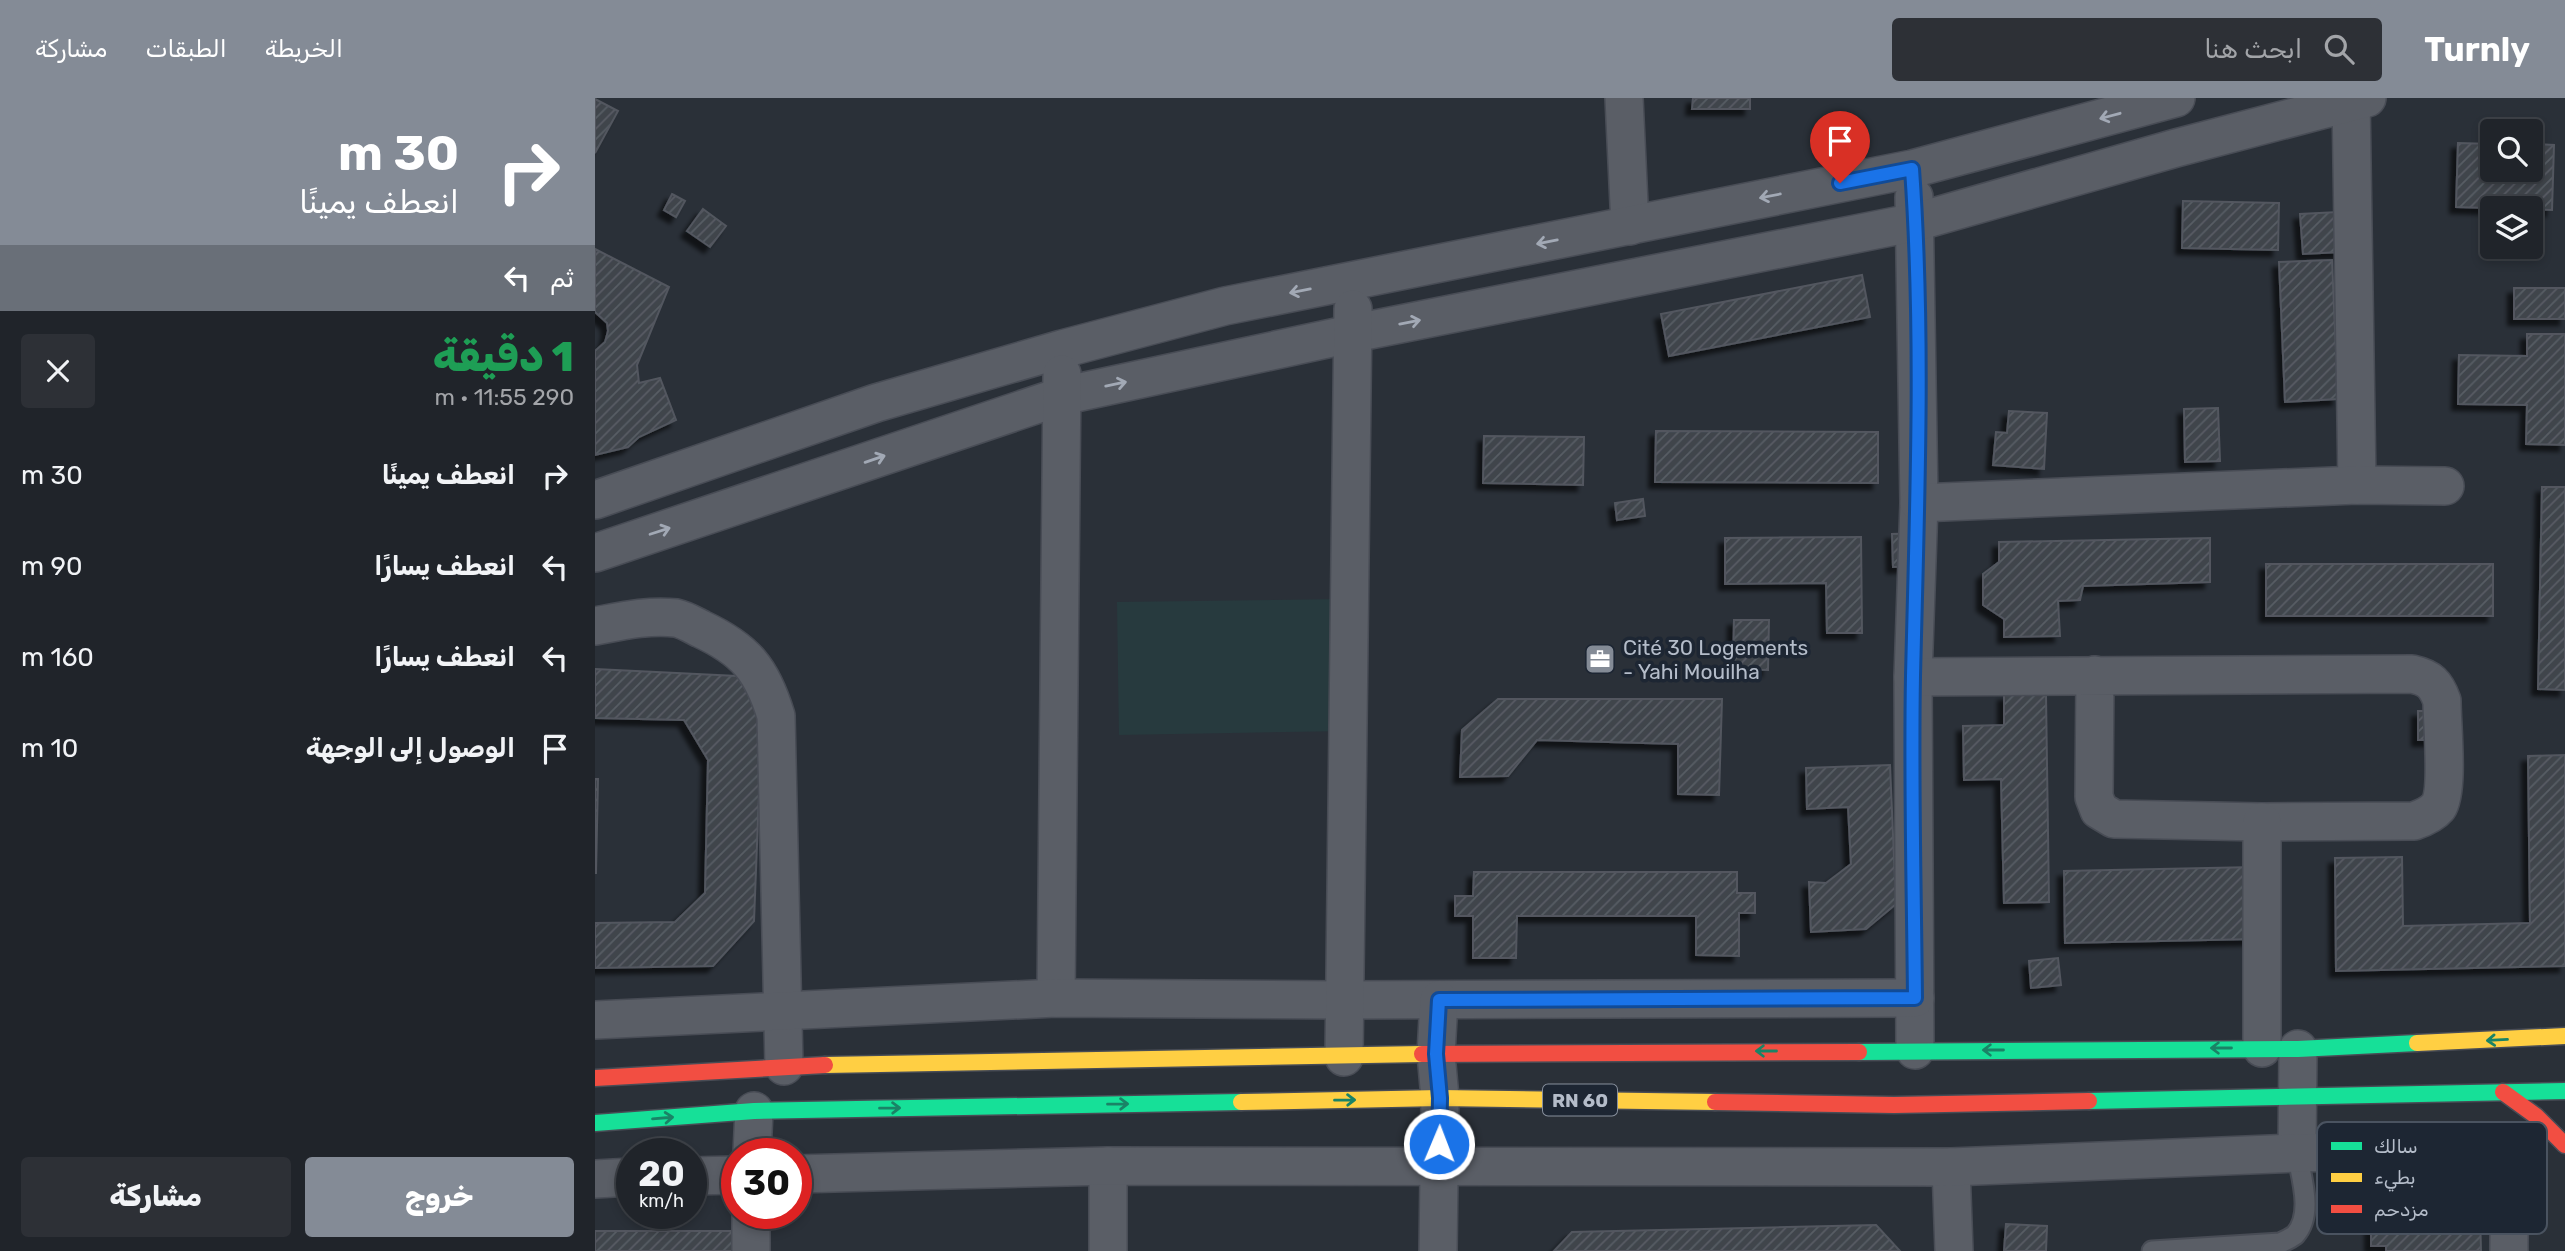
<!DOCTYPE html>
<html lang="ar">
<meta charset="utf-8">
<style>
body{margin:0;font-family:Rubik,Cairo,sans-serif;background:#2d3036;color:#f1f3f6;direction:rtl;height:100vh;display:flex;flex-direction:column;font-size:26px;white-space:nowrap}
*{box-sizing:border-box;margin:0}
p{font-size:23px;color:#a2a4a8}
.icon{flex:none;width:38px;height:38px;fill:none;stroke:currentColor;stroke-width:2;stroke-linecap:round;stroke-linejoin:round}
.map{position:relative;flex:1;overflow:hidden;direction:ltr}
.panel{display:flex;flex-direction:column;background:#20242a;width:595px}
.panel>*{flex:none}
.guide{background:#848b96;color:#fff;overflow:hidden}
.tools{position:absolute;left:1885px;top:21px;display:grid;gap:14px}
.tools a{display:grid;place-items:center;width:63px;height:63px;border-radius:7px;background:#20242a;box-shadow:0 4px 10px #0003,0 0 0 2px #3d4147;font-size:35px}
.speed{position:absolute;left:21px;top:1040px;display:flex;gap:14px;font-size:35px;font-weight:700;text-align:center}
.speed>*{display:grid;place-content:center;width:91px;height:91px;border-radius:50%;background:#20242a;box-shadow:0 4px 10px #0003,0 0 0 2px #3d4147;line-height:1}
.speed small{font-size:18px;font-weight:400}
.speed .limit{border:10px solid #d22;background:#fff;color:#111}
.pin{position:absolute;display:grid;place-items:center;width:60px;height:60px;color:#fff;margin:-72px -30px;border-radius:50% 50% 50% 0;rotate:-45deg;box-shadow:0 0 7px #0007}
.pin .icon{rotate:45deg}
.me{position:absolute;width:77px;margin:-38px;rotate:1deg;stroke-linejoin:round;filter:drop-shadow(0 0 5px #0008)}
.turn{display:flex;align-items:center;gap:24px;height:147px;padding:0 21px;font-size:32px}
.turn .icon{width:91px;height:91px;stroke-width:2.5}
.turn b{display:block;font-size:49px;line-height:60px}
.then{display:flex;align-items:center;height:66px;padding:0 21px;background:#0003;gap:14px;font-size:26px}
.round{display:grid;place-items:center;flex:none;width:74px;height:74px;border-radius:7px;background:#2d3036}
.head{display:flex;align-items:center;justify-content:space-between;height:119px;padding:0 21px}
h1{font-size:42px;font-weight:800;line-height:52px;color:#1e9e55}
.button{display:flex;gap:14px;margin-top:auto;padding:14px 21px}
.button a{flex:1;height:80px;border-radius:7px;background:#848b96;color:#fff;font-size:28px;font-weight:800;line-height:80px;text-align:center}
.button a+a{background:#2d3036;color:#f1f3f6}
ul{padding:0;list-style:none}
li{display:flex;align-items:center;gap:21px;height:91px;padding:0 21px}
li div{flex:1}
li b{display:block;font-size:26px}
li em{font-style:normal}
header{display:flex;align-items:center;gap:42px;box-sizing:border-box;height:98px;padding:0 35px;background:#848b96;color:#fff}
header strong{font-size:33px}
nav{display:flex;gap:38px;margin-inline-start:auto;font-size:24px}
.search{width:490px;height:63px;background:#2d3036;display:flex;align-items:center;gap:18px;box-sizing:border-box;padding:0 24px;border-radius:7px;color:#a2a4a8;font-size:26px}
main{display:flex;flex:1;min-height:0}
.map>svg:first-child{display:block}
.green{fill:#273a3e}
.building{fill:url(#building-hatch);stroke:#52575f;stroke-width:2;filter:url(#shadow)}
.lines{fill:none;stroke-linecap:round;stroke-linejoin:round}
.lane-casing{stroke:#484c55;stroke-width:23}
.street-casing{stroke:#484c55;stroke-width:40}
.fast-casing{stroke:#484c55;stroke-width:19}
.slow-casing{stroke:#484c55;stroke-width:19}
.jam-casing{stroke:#484c55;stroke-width:19}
.lane{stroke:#5a5e66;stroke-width:19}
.street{stroke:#5a5e66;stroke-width:37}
.fast{stroke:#16e098;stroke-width:16}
.slow{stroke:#ffcf43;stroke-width:16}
.jam{stroke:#f24e42;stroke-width:16}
.oneway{stroke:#a2a9b5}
.oneway2{stroke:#1a8366}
.route-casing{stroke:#114b97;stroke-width:18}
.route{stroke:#1a73e8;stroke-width:12}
.labels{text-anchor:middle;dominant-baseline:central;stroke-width:7;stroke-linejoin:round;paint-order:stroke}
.shield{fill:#1d2633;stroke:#878f9c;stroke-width:2}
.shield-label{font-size:19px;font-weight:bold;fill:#b4bcc9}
.poi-label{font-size:21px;fill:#b4bcc9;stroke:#1d2633;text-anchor:start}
.key{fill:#1d2633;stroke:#4a5360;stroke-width:2}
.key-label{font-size:19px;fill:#b4bcc9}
</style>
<header>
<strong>Turnly</strong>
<div class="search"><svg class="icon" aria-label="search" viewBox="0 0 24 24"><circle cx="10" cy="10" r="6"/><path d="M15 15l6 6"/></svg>ابحث هنا</div>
<nav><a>الخريطة</a><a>الطبقات</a><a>مشاركة</a></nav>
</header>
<main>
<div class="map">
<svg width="1970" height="1153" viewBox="0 0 1970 1153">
<defs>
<pattern id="building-hatch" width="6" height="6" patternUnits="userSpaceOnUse" patternTransform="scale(1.75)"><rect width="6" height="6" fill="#3f444c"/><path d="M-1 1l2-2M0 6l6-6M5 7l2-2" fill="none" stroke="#585d64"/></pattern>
<filter id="shadow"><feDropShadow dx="-6" dy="6" stdDeviation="2" flood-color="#0009"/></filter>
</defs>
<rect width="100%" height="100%" fill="#2a3038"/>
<!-- green -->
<polygon class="green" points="751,501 753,633 524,637 522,504"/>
<!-- building -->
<g class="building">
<polygon points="1098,0 1155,0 1155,11 1097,11"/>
<polygon points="0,1 23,13 0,55"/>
<polygon points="1863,45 1897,46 1897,72 1936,72 1936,46 1959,47 1957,112 1861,109"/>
<polygon points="77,96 90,103 81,119 69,112"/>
<polygon points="1588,103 1684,105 1683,152 1587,150"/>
<polygon points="108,111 131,128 115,149 92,133"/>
<polygon points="1743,114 1746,154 1708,156 1705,116"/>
<polygon points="0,151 74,189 42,267 44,285 65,280 81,322 44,339 33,349 0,357 0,253 10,244 13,233 12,225 0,214"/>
<polygon points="1737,162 1743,301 1690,304 1684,164"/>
<polygon points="1267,177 1275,219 1074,258 1066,216"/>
<rect x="1919" y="190" width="51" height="31"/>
<polygon points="1932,236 1970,236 1970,347 1931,346 1932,307 1863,306 1864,257 1932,258"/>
<polygon points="1623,310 1625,363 1590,364 1589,311"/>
<polygon points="1414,313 1452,315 1449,371 1398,367 1401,334 1412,335"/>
<polygon points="1061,333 1283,334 1283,385 1060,384"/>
<polygon points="889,338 989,339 988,387 888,385"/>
<polygon points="1947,389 1970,389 1970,592 1943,591"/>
<polygon points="1048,401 1050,418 1022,422 1020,405"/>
<polygon points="1329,435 1329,468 1298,469 1297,436"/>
<polygon points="1266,439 1267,535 1232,535 1231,485 1130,486 1130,440"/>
<polygon points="1615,440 1615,484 1488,488 1485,502 1463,503 1465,538 1409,539 1409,521 1388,507 1388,476 1404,464 1404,444"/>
<rect x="1671" y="466" width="227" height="52"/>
<polygon points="1139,522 1174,522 1173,572 1138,571"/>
<polygon points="0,571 142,578 167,619 159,823 118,868 0,870 0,825 80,824 110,795 113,662 89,622 0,620"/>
<polygon points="1409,597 1451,597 1454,804 1409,805 1406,681 1369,682 1368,628 1409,627"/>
<polygon points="903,601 1127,601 1124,697 1083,696 1083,646 942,642 913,678 865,679 867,632"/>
<rect x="1823" y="613" width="32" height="29"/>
<polygon points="1970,657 1970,868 1741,873 1740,760 1807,759 1808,828 1935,825 1933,658"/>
<polygon points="1295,667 1301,806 1271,831 1216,834 1214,784 1231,785 1256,766 1253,709 1212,711 1211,670"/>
<polygon points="0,681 3,681 1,775 0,775"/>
<polygon points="1660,769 1661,841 1470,845 1469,773"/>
<polygon points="879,774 1142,774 1142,795 1160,795 1160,815 1144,815 1144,858 1101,857 1101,818 922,818 921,860 878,860 878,818 860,818 860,798 878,798"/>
<polygon points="1463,860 1466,887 1436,890 1434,863"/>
<polygon points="1885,1114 1886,1153 1791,1153 1791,1148 1776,1148 1776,1115"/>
<polygon points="1411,1126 1452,1128 1451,1153 1409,1153"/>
<polygon points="1281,1127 1305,1153 959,1153 977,1134"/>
<rect x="0" y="1133" width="146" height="20"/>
</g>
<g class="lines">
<!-- lane casing -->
<g class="lane-casing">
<path id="lane" d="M1557,1153l128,-8c5,-2 11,-5 15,-8 19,-21 6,-58 2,-82"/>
</g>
<!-- street casing -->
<g class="street-casing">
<g id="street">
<polyline points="1029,0 1035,128"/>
<polyline points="1756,0 1762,387"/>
<polyline points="1319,99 1324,405 1318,579 1320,952"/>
<polyline points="0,402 281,305 467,251 630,208 1317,71 1581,0"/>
<polyline points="1324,405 1762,387 1850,388"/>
<polyline points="0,455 467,298 760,235 1321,124 1581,50 1772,0"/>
<path d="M0,528c27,-5 53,-11 81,-8 9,2 17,7 25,11 45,21 61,41 75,87l8,350"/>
<path d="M1318,579l499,-3c18,4 24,10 30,27 0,23 7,90 -4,106 -6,7 -15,11 -24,14l-152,1 -148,-3 -15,-9 -5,-13 1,-122"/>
<polyline points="461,900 467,276"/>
<polyline points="0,922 461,900 748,902 1320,900"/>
<polyline points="1667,950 1667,724"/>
<polyline points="749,959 758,211"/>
<polyline points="157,1055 159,1013"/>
<polyline points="1702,1055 1703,951"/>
<polyline points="513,1068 513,1153"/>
<polyline points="1356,1069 1359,1153"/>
<path d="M201,1076l312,-8 843,1 346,-14 181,-4c40,14 30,67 31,102"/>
<polyline points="96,1078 142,1077"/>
<polyline points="0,1081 37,1079"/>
<polyline points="156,1153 156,1115"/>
<polyline points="843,1153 845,1000 841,956 844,902"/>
</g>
</g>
<!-- fast casing -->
<g class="fast-casing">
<g id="fast">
<polyline points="1264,954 1703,951 1822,945"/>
<polyline points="1494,1003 1970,993"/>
<polyline points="0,1025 159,1013 646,1004"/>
</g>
</g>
<!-- slow casing -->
<g class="slow-casing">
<g id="slow">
<polyline points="1822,945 1970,938"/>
<polyline points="230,967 827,956"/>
<polyline points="646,1004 845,1000 1120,1004"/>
</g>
</g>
<!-- jam casing -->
<g class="jam-casing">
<g id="jam">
<polyline points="827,956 1264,954"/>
<polyline points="0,980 230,967"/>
<polyline points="1908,994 1941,1018 1970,1047"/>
<polyline points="1120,1004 1299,1007 1494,1003"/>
</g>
</g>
<!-- lane -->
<use href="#lane" class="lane"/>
<!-- street -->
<use href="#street" class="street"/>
<!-- fast -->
<use href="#fast" class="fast"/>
<!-- slow -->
<use href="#slow" class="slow"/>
<!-- jam -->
<use href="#jam" class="jam"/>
</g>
<!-- one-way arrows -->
<defs><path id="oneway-shaft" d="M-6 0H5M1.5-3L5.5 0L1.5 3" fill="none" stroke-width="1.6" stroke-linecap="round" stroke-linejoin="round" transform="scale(1.75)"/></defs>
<g class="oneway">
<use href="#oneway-shaft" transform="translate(1515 18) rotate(165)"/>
<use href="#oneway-shaft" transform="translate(1175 98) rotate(169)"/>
<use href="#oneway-shaft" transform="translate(952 144) rotate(169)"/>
<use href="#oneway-shaft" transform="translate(705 193) rotate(169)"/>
<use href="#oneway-shaft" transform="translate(815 224) rotate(-11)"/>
<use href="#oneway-shaft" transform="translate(521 286) rotate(-12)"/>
<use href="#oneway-shaft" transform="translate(280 361) rotate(-19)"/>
<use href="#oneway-shaft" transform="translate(65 433) rotate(-18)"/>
</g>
<g class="oneway2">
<use href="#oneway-shaft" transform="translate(1902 942) rotate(177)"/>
<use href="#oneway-shaft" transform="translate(1626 950) rotate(180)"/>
<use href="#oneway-shaft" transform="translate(1398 952) rotate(180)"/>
<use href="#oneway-shaft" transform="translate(1171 953) rotate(180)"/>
<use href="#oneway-shaft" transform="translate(750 1002) rotate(-1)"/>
<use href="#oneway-shaft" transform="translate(523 1006) rotate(-1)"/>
<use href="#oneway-shaft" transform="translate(295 1010) rotate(-1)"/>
<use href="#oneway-shaft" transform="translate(68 1020) rotate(-5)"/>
</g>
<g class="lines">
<!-- route casing -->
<g class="route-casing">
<path id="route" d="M844,1046l1,-46 -4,-44 3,-54 476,-2c-1,-107 -4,-215 -2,-322 4,-169 11,-339 -1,-507l-72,14"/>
</g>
<!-- route -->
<use href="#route" class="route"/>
</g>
<!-- icons -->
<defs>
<g id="office-square" transform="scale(1.575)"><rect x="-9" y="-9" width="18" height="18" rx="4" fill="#848b96" stroke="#1d2633"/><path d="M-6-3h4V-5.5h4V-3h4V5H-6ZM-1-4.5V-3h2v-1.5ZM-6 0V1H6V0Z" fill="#fff"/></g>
</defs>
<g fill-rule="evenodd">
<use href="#office-square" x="1005" y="561"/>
</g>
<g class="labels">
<!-- shield labels -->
<rect class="shield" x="948" y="986.5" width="74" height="31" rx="5"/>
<g class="shield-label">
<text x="985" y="1002">RN 60</text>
</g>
<!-- poi labels -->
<g class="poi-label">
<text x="1028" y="549">Cité 30 Logements<tspan x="1028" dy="24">- Yahi Mouilha</tspan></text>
</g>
</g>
<!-- legend -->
<rect x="1722" y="1024" width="230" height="112" rx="10" class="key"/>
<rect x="1736" y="1044" width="31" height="8" fill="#16e098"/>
<rect x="1736" y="1075" width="31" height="9" fill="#ffcf43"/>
<rect x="1736" y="1107" width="31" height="8" fill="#f24e42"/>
<g class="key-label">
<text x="1779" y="1055">سالك</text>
<text x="1779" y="1086">بطيء</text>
<text x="1779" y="1118">مزدحم</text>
</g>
</svg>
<div class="tools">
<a><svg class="icon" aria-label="search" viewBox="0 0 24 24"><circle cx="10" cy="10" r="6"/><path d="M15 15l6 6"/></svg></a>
<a><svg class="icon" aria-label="layers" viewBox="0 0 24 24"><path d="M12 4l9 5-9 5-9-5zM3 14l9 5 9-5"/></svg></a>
</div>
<div class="speed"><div>20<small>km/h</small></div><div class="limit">30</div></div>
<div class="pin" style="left:1245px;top:85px;background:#d93025"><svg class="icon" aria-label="arrive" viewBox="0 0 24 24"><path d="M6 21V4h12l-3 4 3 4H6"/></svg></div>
<svg class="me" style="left:844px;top:1046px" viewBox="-20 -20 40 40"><circle r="17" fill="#1a73e8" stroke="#fff" stroke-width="3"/><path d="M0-11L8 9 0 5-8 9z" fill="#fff"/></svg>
</div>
<section class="panel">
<div class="guide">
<div class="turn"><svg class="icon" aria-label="right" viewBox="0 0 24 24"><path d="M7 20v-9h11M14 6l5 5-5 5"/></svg><div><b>30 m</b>انعطف يمينًا</div></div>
<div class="then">ثم<svg class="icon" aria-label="left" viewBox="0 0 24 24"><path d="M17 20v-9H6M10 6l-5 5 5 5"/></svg></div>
</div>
<div class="head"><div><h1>1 دقيقة</h1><p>290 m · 11:55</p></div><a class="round"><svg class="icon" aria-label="close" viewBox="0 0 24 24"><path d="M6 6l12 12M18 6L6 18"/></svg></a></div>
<ul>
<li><svg class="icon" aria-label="right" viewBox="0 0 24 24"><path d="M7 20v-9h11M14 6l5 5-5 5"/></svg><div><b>انعطف يمينًا</b></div><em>30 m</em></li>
<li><svg class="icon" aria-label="left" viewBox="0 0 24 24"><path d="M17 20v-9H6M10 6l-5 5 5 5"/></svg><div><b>انعطف يسارًا</b></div><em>90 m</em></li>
<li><svg class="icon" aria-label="left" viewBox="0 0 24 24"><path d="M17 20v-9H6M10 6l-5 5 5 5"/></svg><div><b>انعطف يسارًا</b></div><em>160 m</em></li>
<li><svg class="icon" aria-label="arrive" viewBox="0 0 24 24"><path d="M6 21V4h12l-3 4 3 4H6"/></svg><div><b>الوصول إلى الوجهة</b></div><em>10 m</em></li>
</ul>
<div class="button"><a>خروج</a><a>مشاركة</a></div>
</section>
</main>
